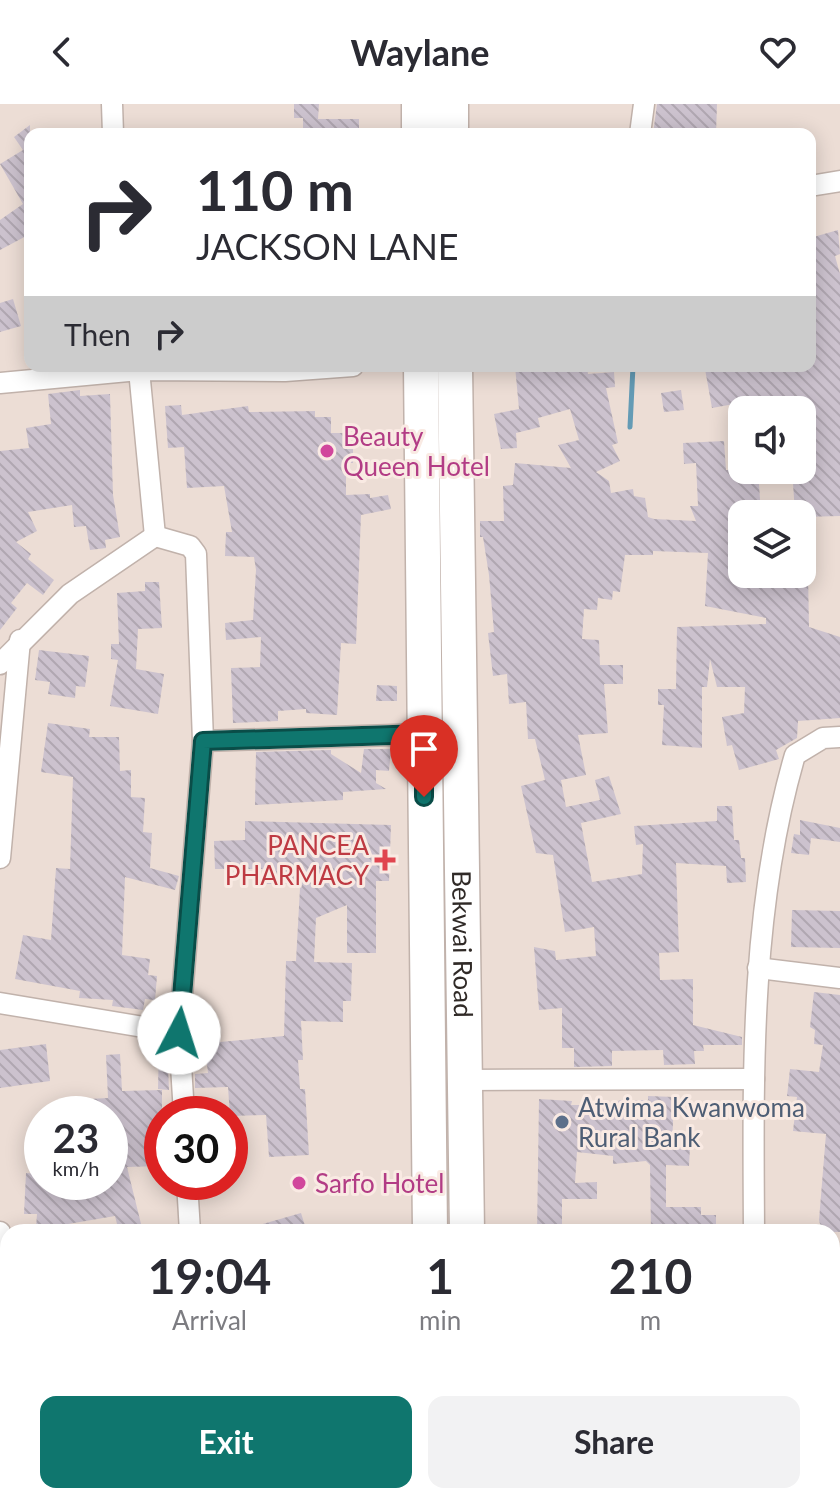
<!DOCTYPE html>
<style>
body{margin:0;font-family:Lato,sans-serif;background:#f2f2f3;color:#2b2b33;height:100vh;display:flex;flex-direction:column;font-size:30px;white-space:nowrap}
*{box-sizing:border-box;margin:0}
p{font-size:26px;color:#7c7c81}
.icon{flex:none;width:44px;height:44px;fill:none;stroke:currentColor;stroke-width:2;stroke-linecap:round;stroke-linejoin:round}
.map{position:relative;flex:1;overflow:hidden}
.sheet{position:absolute;left:0px;top:1120px;width:840px;height:280px;display:flex;flex-direction:column;background:#fff;border-radius:24px 24px 0 0;box-shadow:0 4px 20px #0003}
.sheet>*{flex:none}
.top-card{position:absolute;left:24px;top:24px;width:792px;height:244px;border-radius:16px;box-shadow:0 4px 20px #0003;background:#fff;color:#2b2b33;overflow:hidden}
.controls{position:absolute;left:728px;top:292px;display:grid;gap:16px}
.controls a{display:grid;place-items:center;width:88px;height:88px;border-radius:16px;background:#fff;box-shadow:0 4px 20px #0003;font-size:40px}
.speed{position:absolute;left:24px;top:992px;display:flex;gap:16px;font-size:40px;font-weight:700;text-align:center}
.speed>*{display:grid;place-content:center;width:104px;height:104px;border-radius:50%;background:#fff;box-shadow:0 4px 20px #0003;line-height:1}
.speed small{font-size:20px;font-weight:400}
.speed .limit{border:12px solid #d22;background:#fff;color:#111}
.pin{position:absolute;display:grid;place-items:center;width:68px;height:68px;color:#fff;margin:-82px -34px;border-radius:50% 50% 50% 0;rotate:-45deg;box-shadow:0 0 8px #0007}
.pin .icon{rotate:45deg}
.me{position:absolute;width:88px;margin:-44px;rotate:5deg;stroke-linejoin:round;filter:drop-shadow(0 0 6px #0008)}
.turn{display:flex;align-items:center;gap:28px;height:168px;padding:0 40px;font-size:36px}
.turn .icon{width:104px;height:104px;stroke-width:2.5}
.turn b{display:block;font-size:56px;line-height:68px}
.then{display:flex;align-items:center;height:76px;padding:0 40px;background:#0003;gap:16px;font-size:30px}
.eta{display:flex;justify-content:space-evenly;align-items:center;height:136px;text-align:center}
.eta b{font-size:48px;font-weight:700;line-height:56px}
.cta{display:flex;gap:16px;margin-top:auto;padding:16px 40px}
.cta a{flex:1;height:92px;border-radius:16px;background:#0f766e;color:#fff;font-size:32px;font-weight:700;line-height:92px;text-align:center}
.cta a+a{background:#f2f2f3;color:#2b2b33}
header{display:flex;justify-content:space-between;align-items:center;height:104px;padding:0 40px;background:#fff;font-size:36px;font-weight:700}
.map>svg:first-child{display:block}
.lines{fill:none;stroke-linecap:round;stroke-linejoin:round}
.stream{stroke:#649bb5;stroke-width:5}
.building{fill:url(#building-back-hatch)}
.minor-casing{stroke:#c1b2ab;stroke-width:23}
.trunk-casing{stroke:#c1b2ab;stroke-width:37}
.minor{stroke:#fff;stroke-width:20}
.trunk{stroke:#fff;stroke-width:34}
.route-casing{stroke:#0a4d48;stroke-width:20}
.route{stroke:#0f766e;stroke-width:14}
.hotel-dot{fill:#d1479c;stroke:#f9eae3;stroke-width:3}
.health-dot{fill:#e0444e;stroke:#f9eae3;stroke-width:3}
.service-dot{fill:#5c6f8a;stroke:#f9eae3;stroke-width:3}
.labels{text-anchor:middle;dominant-baseline:central;stroke-width:6;stroke-linejoin:round;paint-order:stroke}
.hotel-label{font-size:26px;fill:#b23c85;stroke:#f9eae3;text-anchor:start}
.health-label{font-size:26px;fill:#be3a42;stroke:#f9eae3;text-anchor:end}
.street-label{font-size:26px;fill:#302a27;stroke:#f9eae3}
.service-label{font-size:26px;fill:#4e5e75;stroke:#f9eae3;text-anchor:start}
</style>
<header><svg class="icon" aria-label="back" viewBox="0 0 24 24"><path d="M15 5l-7 7 7 7"/></svg>Waylane<svg class="icon" aria-label="heart" viewBox="0 0 24 24"><path d="M12 20l-8-8c-3-5 5-10 8-4 3-6 11-1 8 4z"/></svg></header>
<div class="map">
<svg width="840" height="1400" viewBox="0 0 840 1400">
<defs>
<pattern id="building-back-hatch" width="6" height="6" patternUnits="userSpaceOnUse" patternTransform="scale(2)"><rect width="6" height="6" fill="#ccc2ce"/><path d="M-1 5l2 2M0 0l6 6M5-1l2 2" fill="none" stroke="#b0a7b1"/></pattern>
</defs>
<rect width="100%" height="100%" fill="#ecddd5"/>
<g class="lines">
<!-- stream -->
<polyline class="stream" points="630,323 633,262"/>
</g>
<!-- building -->
<g class="building">
<polygon points="294,0 319,0 318,15 359,15 359,30 303,30 303,14 294,14"/>
<polygon points="657,0 717,0 716,30 653,30"/>
<polygon points="30,21 30,130 0,146 0,116 23,100 0,60 23,46 14,33"/>
<polygon points="838,126 840,150 835,152 840,170 840,412 802,413 795,410 793,379 759,380 761,410 742,410 742,470 808,470 809,523 840,533 840,614 798,617 797,634 776,646 779,655 739,666 732,641 727,642 722,613 744,609 745,583 717,583 710,555 707,583 702,583 702,644 662,641 664,601 658,601 658,585 676,585 677,523 766,520 766,514 705,502 708,449 653,447 653,451 625,451 620,488 613,487 612,496 598,494 597,506 584,505 582,535 599,536 600,561 623,561 623,580 604,580 608,629 578,631 586,671 561,676 566,703 600,696 595,676 609,672 621,710 581,719 592,778 642,770 643,740 636,741 634,722 717,717 717,702 732,702 734,736 739,736 741,754 745,754 746,778 727,779 726,762 676,759 679,848 659,849 660,876 693,875 693,921 742,933 742,941 703,941 704,947 694,947 695,960 664,961 663,946 612,947 612,962 574,963 574,944 562,944 562,904 539,906 534,843 555,847 556,856 596,852 594,823 565,828 553,751 536,749 521,682 545,676 535,635 528,635 526,598 509,600 507,570 493,572 488,529 494,528 489,471 483,433 480,433 480,417 504,417 503,382 513,381 515,359 571,364 558,341 579,336 570,305 538,314 540,323 516,329 517,344 501,345 494,310 519,305 515,262 587,262 588,270 614,268 615,283 606,284 618,339 612,341 620,357 596,368 609,377 611,389 633,385 634,392 645,394 648,413 654,415 696,417 690,402 698,402 696,359 684,360 683,339 724,337 726,366 802,366 802,306 745,306 745,298 712,304 705,265 810,262 810,134"/>
<polygon points="13,195 21,222 0,228 0,199"/>
<polygon points="80,286 80,292 110,290 113,391 120,433 105,436 106,444 90,446 86,422 74,423 72,401 28,408 37,427 16,438 31,450 28,455 54,476 43,491 27,479 11,499 17,504 0,526 0,347 29,344 26,324 51,320 48,290"/>
<polygon points="681,286 684,306 664,308 661,289"/>
<polygon points="181,301 182,311 248,302 249,308 315,307 315,313 331,313 331,329 344,329 344,341 353,341 353,359 346,359 346,391 370,390 370,394 388,391 391,405 361,411 356,540 341,539 337,611 306,609 306,605 278,607 278,617 233,619 231,564 260,563 261,533 226,536 225,519 253,516 256,466 254,453 225,452 226,428 232,428 224,382 187,384 184,343 168,344 165,302"/>
<polygon points="145,478 159,478 162,524 138,525 136,565 164,570 158,610 110,602 118,556 111,555 111,540 119,540 117,489 145,487"/>
<polygon points="39,546 89,552 85,583 76,582 75,594 48,590 50,578 35,576"/>
<polygon points="377,581 397,582 397,597 376,597"/>
<polygon points="48,619 90,625 89,633 119,633 120,667 131,666 131,693 145,694 143,728 152,729 150,764 179,772 175,786 125,773 122,851 150,855 148,871 157,872 155,896 145,895 143,906 112,902 113,896 79,894 80,887 15,875 23,831 51,836 56,764 70,765 73,673 41,668"/>
<polygon points="364,645 391,645 389,667 376,666 376,679 386,685 343,688 343,696 255,701 256,648 331,646 331,650 361,669"/>
<polygon points="800,716 840,724 840,738 811,734 809,751 791,749 794,730 800,731"/>
<polygon points="245,717 391,721 389,777 376,777 376,849 347,849 347,801 316,814 314,858 352,859 351,897 343,897 343,918 301,917 303,956 298,956 300,985 305,985 309,1051 269,1053 266,1011 230,1012 228,983 195,984 195,970 208,969 204,935 220,934 220,938 284,932 286,857 296,857 300,784 294,784 294,780 265,780 265,765 215,765 214,737 245,736"/>
<polygon points="792,806 840,807 840,844 791,843"/>
<polygon points="814,888 840,891 840,1128 822,1128 819,1116 826,1030 793,1027 797,993 787,992 790,965 819,968 823,941 814,940 815,926 810,923"/>
<polygon points="159,939 167,940 169,986 158,985"/>
<polygon points="46,940 50,977 0,984 0,946"/>
<polygon points="120,950 122,987 162,986 162,1062 127,1063 143,1128 119,1128 115,1112 68,1120 67,1125 36,1124 37,1110 24,1110 26,1069 42,1070 42,1078 110,1078 113,1073 111,1010 90,1010 89,995 108,994 106,951"/>
<polygon points="648,992 674,993 672,1043 690,1043 689,1062 666,1061 666,1103 701,1103 701,1111 716,1111 716,1128 651,1128 650,1061 646,1057 613,1060 613,1052 577,1048 575,1079 597,1078 597,1095 562,1095 562,1128 537,1128 539,995 572,997 571,1001 613,1001 620,996 648,996"/>
<polygon points="301,1109 307,1128 250,1128 249,1124"/>
</g>
<g class="lines">
<!-- minor casing -->
<g class="minor-casing">
<g id="minor">
<polyline points="112,0 113,30"/>
<polyline points="640,30 644,0"/>
<polyline points="810,82 840,77"/>
<polyline points="139,266 155,432"/>
<polyline points="0,279 139,266 285,267 353,262"/>
<polyline points="155,432 190,442 196,450 203,637 179,929 184,1010"/>
<polyline points="0,560 70,490 155,432"/>
<polyline points="203,637 424,630"/>
<polyline points="0,754 20,536"/>
<polyline points="758,864 840,874"/>
<polyline points="0,899 179,929"/>
<polyline points="464,976 754,975"/>
<polyline points="187,1078 190,1128"/>
<polyline points="0,1128 8,1181"/>
<path d="M754,1128c-1,-159 -4,-323 41,-477l28,-17 17,-1"/>
<polyline points="0,1219 8,1220"/>
<polyline points="832,1354 840,1353"/>
<polyline points="84,1392 87,1400"/>
<polyline points="225,1392 227,1400"/>
<polyline points="386,1400 409,1392"/>
</g>
</g>
<!-- trunk casing -->
<g class="trunk-casing">
<g id="trunk">
<polyline points="419,0 419,30"/>
<polyline points="451,0 451,30"/>
<polyline points="421,262 430,1128"/>
<path id="s1" d="M455,262l12,866"/>
<polyline points="442,1392 443,1400"/>
<polyline points="479,1392 480,1400"/>
</g>
</g>
<!-- minor -->
<use href="#minor" class="minor"/>
<!-- trunk -->
<use href="#trunk" class="trunk"/>
</g>
<g class="lines">
<!-- route casing -->
<g class="route-casing">
<polyline id="route" points="179,929 203,637 424,630 424,693"/>
</g>
<!-- route -->
<use href="#route" class="route"/>
</g>
<!-- markers -->
<g class="hotel-dot">
<circle cx="327" cy="347" r="8"/>
<circle cx="299" cy="1079" r="8"/>
</g>
<path class="health-dot" d="M381 744h8v8h8v8h-8v8h-8v-8h-8v-8h8z"/>
<circle class="service-dot" cx="562" cy="1018" r="8"/>
<g class="labels">
<!-- hotel labels -->
<g class="hotel-label">
<text x="343" y="332">Beauty<tspan x="343" dy="30">Queen Hotel</tspan></text>
<text x="315" y="1079">Sarfo Hotel</text>
</g>
<!-- health labels -->
<g class="health-label">
<text x="369" y="741">PANCEA<tspan x="369" dy="30">PHARMACY</tspan></text>
</g>
<!-- street labels -->
<g class="street-label">
<text stroke="none"><textPath href="#s1" startOffset="578">Bekwai Road</textPath></text>
</g>
<!-- service labels -->
<g class="service-label">
<text x="578" y="1003">Atwima Kwanwoma<tspan x="578" dy="30">Rural Bank</tspan></text>
</g>
</g>
</svg>
<div class="controls">
<a><svg class="icon" aria-label="sound" viewBox="0 0 24 24"><path d="M4 9h4l5-4v14l-5-4H4zM17 9q2 3 0 6"/></svg></a>
<a><svg class="icon" aria-label="layers" viewBox="0 0 24 24"><path d="M12 4l9 5-9 5-9-5zM3 14l9 5 9-5"/></svg></a>
</div>
<div class="speed"><div>23<small>km/h</small></div><div class="limit">30</div></div>
<div class="pin" style="left:424px;top:693px;background:#d93025"><svg class="icon" aria-label="arrive" viewBox="0 0 24 24"><path d="M6 21V4h12l-3 4 3 4H6"/></svg></div>
<svg class="me" style="left:179px;top:929px" viewBox="-20 -20 40 40"><circle r="19" fill="#fff"/><path d="M0-13L10 11 0 6-10 11z" fill="#0f766e"/></svg>
<div class="top-card">
<div class="turn"><svg class="icon" aria-label="right" viewBox="0 0 24 24"><path d="M7 20v-9h11M14 6l5 5-5 5"/></svg><div><b>110 m</b>JACKSON LANE</div></div>
<div class="then">Then<svg class="icon" aria-label="right" viewBox="0 0 24 24"><path d="M7 20v-9h11M14 6l5 5-5 5"/></svg></div>
</div>
<section class="sheet">
<div class="eta">
<div><b>19:04</b><p>Arrival</p></div>
<div><b>1</b><p>min</p></div>
<div><b>210</b><p>m</p></div>
</div>
<div class="cta"><a>Exit</a><a>Share</a></div>
</section>
</div>
